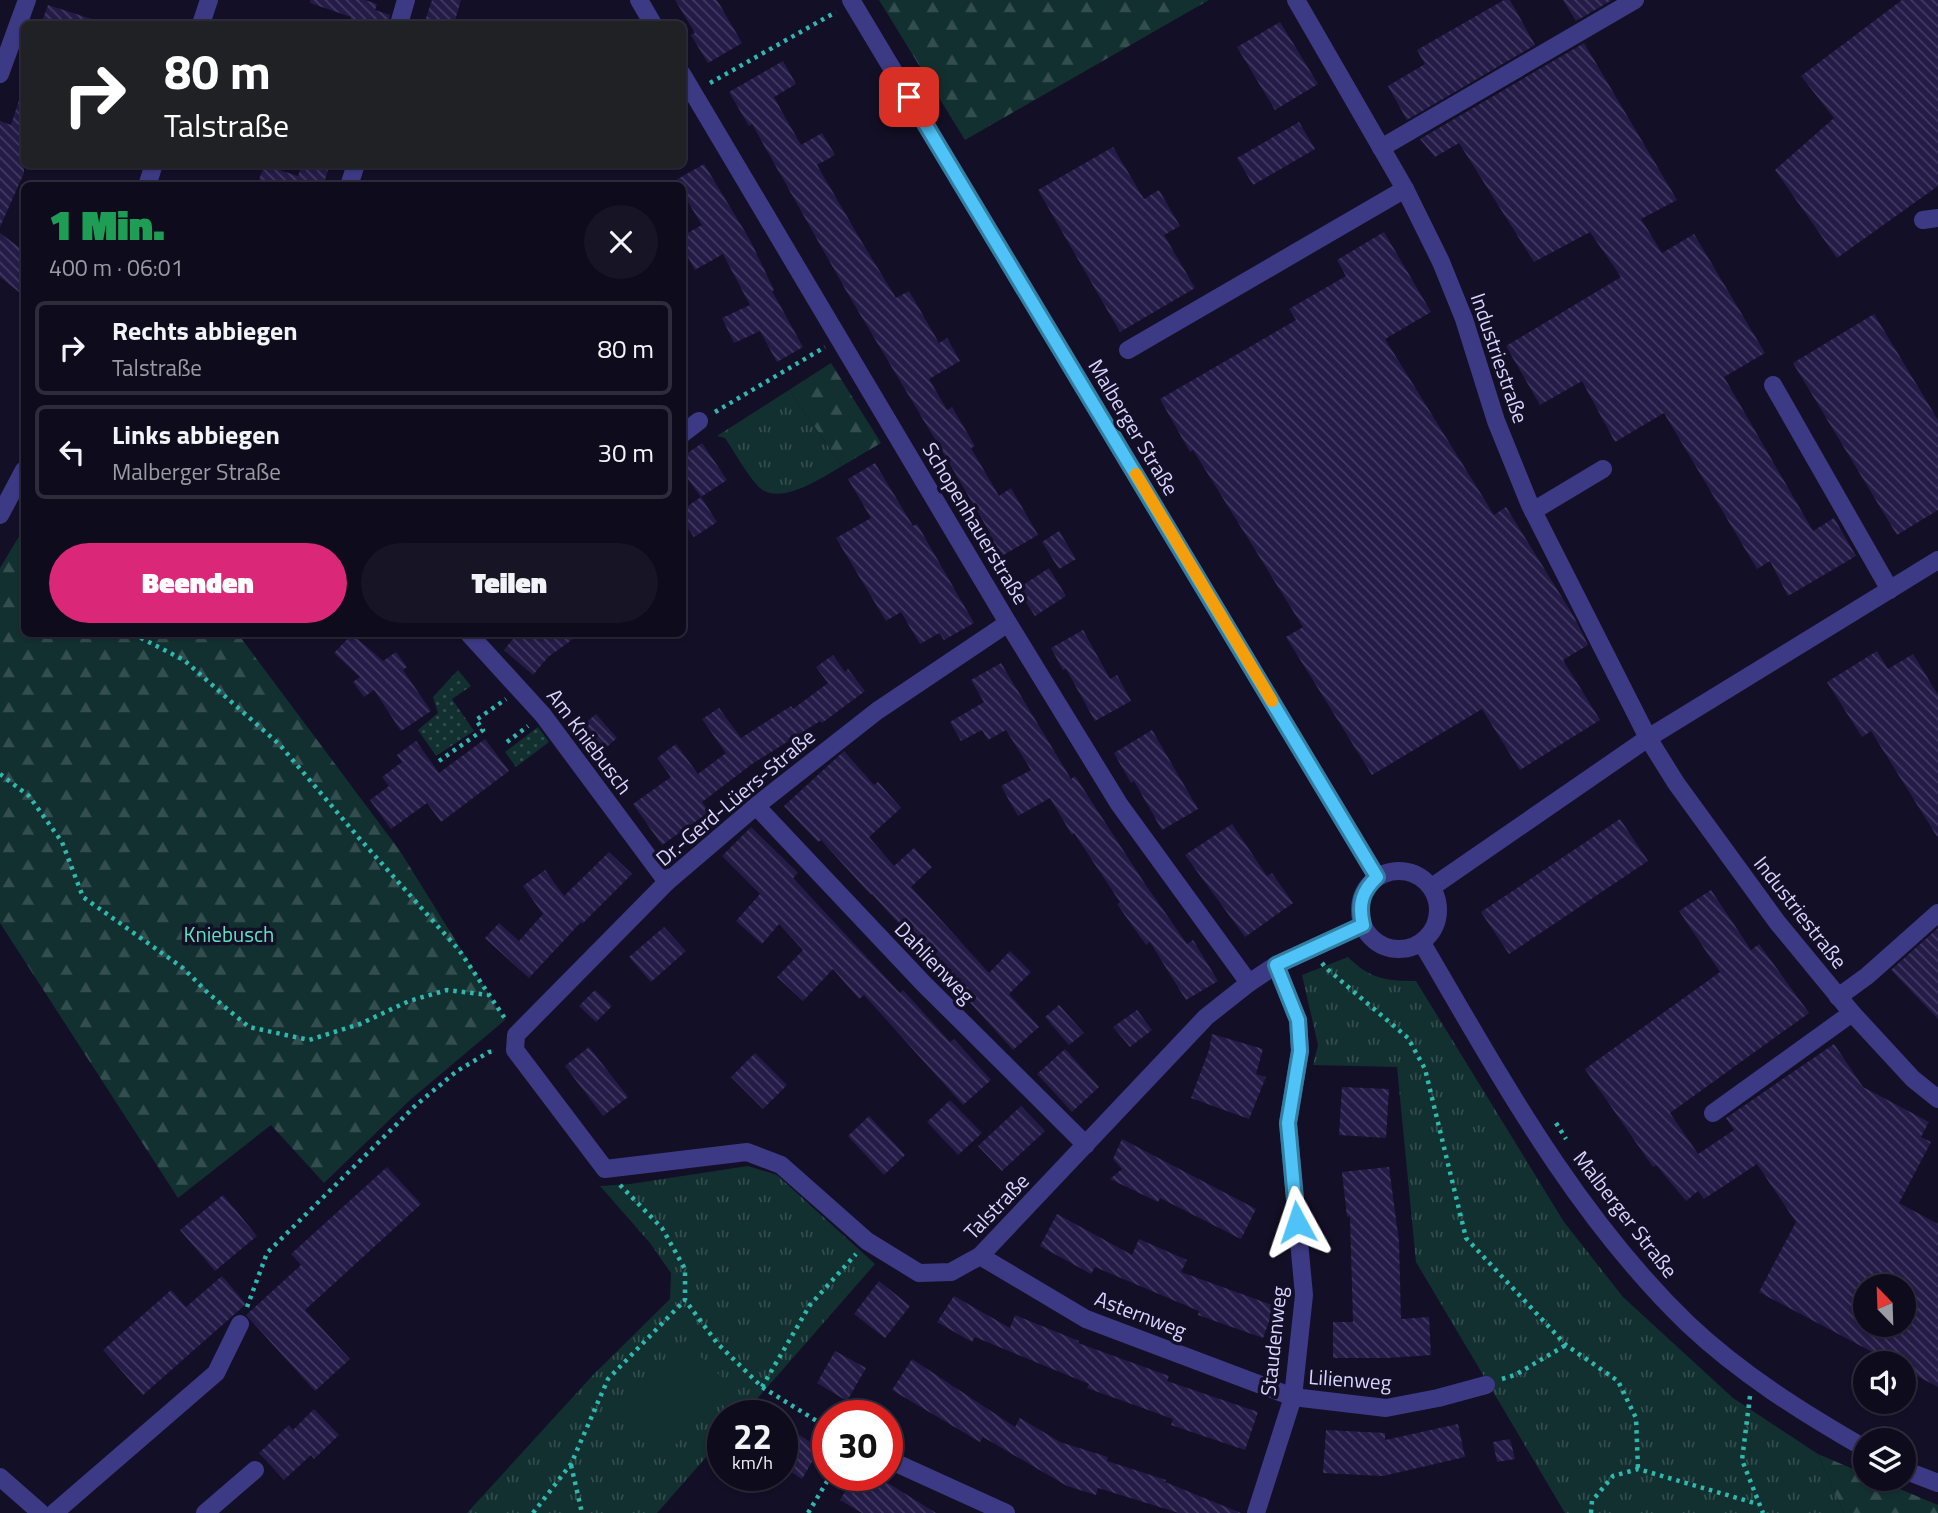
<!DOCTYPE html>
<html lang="de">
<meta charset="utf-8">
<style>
body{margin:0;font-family:"Titillium Web",sans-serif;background:#171425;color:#f1f3f6;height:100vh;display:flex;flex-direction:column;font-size:26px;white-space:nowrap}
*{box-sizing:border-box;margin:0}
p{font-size:23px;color:#9b9ba3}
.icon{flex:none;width:38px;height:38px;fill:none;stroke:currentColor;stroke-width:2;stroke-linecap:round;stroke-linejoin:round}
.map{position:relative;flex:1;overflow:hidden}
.drawer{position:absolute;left:21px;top:182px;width:665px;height:455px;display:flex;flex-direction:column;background:#0e0b1c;border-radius:10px;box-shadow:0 2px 5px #0004,0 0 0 2px #2e2b3b}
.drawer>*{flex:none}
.guide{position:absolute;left:21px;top:21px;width:665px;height:147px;border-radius:10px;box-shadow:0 2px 5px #0004,0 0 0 2px #2e2b3b;background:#202124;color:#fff;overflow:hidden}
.needle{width:46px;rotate:337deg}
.controls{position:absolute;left:1853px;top:1274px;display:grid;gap:14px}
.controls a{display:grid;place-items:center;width:63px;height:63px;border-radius:50%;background:#0e0b1c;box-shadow:0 2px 5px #0004,0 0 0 2px #2e2b3b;font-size:35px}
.speed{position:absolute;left:707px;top:1400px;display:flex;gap:14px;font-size:35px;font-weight:700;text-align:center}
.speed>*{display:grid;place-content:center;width:91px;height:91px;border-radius:50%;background:#0e0b1c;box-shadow:0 2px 5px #0004,0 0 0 2px #2e2b3b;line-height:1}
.speed small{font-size:18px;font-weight:400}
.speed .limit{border:10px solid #d22;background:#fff;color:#111}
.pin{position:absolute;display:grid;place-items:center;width:60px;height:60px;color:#fff;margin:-30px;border-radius:14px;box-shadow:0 4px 10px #0006}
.me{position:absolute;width:77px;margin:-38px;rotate:355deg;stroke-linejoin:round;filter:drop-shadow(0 0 5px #0008)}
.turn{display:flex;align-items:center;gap:24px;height:147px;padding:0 28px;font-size:32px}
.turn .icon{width:91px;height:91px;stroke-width:2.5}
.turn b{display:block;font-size:49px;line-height:60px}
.round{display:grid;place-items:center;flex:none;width:74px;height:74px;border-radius:37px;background:#171425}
.head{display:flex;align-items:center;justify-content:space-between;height:119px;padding:0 28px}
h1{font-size:42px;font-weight:800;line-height:52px;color:#1e9e55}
.primary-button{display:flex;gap:14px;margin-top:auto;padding:14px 28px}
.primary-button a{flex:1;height:80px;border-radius:42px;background:#db2777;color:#fff;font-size:28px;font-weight:800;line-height:80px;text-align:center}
.primary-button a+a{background:#171425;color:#f1f3f6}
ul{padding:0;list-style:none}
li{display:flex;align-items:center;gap:21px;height:94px;margin:0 14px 10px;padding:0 14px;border:4px solid #2e2b3b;border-radius:10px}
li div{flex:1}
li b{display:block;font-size:26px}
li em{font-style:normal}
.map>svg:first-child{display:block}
.grass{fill:url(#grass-dots)}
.forest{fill:url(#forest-firs)}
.park{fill:url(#park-tufts)}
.garden{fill:#12302f}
.building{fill:url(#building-back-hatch);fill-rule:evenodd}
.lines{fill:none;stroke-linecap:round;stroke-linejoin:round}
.path{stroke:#2fb8b0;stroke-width:4.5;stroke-dasharray:3.5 5;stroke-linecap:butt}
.minor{stroke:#3d3a85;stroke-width:18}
.route-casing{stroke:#337fa1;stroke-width:18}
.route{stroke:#4fc3f7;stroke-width:12}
.slow{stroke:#f59e0b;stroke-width:12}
.labels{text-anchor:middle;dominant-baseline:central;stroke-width:7;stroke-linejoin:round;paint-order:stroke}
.street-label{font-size:21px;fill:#d9d4ff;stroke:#130f26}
.park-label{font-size:21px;fill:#5fe0c0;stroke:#130f26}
</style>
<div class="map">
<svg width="1938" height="1513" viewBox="0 0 1938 1513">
<defs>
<pattern id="grass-dots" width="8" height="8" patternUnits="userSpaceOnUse" patternTransform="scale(1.75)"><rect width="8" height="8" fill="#12302f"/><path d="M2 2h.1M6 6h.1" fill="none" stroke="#344d4e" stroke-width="1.8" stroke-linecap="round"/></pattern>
<pattern id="forest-firs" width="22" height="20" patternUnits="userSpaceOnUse" patternTransform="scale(1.75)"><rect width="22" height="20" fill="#12302f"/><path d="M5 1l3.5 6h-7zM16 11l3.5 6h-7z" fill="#344d4e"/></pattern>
<pattern id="park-tufts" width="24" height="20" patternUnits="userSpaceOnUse" patternTransform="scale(1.75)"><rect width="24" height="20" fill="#12302f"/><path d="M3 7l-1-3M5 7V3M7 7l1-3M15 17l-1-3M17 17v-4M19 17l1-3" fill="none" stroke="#344d4e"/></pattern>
<pattern id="building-back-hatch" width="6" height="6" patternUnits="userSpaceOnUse" patternTransform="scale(1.75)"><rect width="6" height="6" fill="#241b47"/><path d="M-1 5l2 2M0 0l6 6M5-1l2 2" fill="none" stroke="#433b63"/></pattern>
</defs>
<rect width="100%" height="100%" fill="#130f26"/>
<!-- grass -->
<g class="grass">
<polygon points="458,670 471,686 452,699 474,731 436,756 418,730 438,713 433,697"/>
<polygon points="538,727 549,742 516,767 505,752"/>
</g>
<!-- forest -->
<g class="forest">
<polygon points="879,0 1209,0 965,140"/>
<polygon points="831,363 881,443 842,466 789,390"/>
<polygon points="24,528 24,634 238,634 400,851 505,1020 410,1100 324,1183 271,1125 178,1198 0,923 0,568"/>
<polygon points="1818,1454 1865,1474 1866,1479 1876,1479 1938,1505 1938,1513 1844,1513"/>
</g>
<!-- park -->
<g class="park">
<path d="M789,390l53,76c-19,11 -61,40 -82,22 -11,-10 -26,-37 -35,-50l-8,-2z"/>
<path d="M1348,957c22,22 38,24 68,24l148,241 59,75 110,101 85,56 26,59h-279l-149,-251 -19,-195 -84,-2 5,-20 -16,-70z"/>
<polygon points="748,1166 777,1175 875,1264 742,1416 723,1416 723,1438 657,1513 467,1513 593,1375 670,1299 671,1273 650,1243 600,1186 630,1184"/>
</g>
<!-- garden -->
<polygon class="garden" points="684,1341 732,1387 661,1459 614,1414"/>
<!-- building -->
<g class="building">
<polygon points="310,0 365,0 377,4 375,10 390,15 388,24 348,24 351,17 310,3"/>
<polygon points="432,0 461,0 454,24 424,24"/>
<polygon points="675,0 717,0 742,43 708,63 691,35 695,33"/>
<polygon points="1504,0 1510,0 1535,45 1407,120 1388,86 1425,64 1417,50"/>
<polygon points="1563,0 1612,0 1576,21"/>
<polygon points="1902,0 1938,0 1938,186 1837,258 1775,170 1834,118 1801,76"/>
<polygon points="48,5 98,21 97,24 41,24"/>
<polygon points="1280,22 1318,84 1275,110 1237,47"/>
<polygon points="1584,43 1677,200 1641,219 1662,253 1694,234 1765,353 1724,377 1813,531 1834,518 1856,556 1788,596 1770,561 1757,569 1664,413 1615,442 1582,381 1540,405 1506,346 1621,277 1590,232 1534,262 1459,143 1435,157 1420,139"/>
<polygon points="783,61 796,84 774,97 780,108 801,145 822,133 835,155 817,165 863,244 896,298 909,291 939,343 947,338 960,361 929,379 947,410 952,407 975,446 971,448 999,496 1011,488 1038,535 1000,557 987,534 990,533 948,461 848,294 752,124 749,126 729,92"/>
<polygon points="21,94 24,94 24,173 0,227 0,121 11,125"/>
<polygon points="1299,122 1315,149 1253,185 1237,158"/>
<polygon points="1113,147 1144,199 1159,190 1180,226 1164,235 1195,288 1120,332 1038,190"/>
<polygon points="302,164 330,164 323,186 257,186 264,165 298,176"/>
<polygon points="704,164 750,240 774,290 772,291 803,347 777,362 760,331 734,343 722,318 750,305 723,254 695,270 682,246 682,236 702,225 682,192 682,186 678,186 676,180"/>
<polygon points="1384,232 1431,312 1385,339 1494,515 1506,507 1573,615 1588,645 1563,660 1600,720 1520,770 1482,709 1372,775 1286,637 1303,627 1193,450 1190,452 1160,399 1296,320 1289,309 1346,276 1337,260"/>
<polygon points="0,233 24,251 24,296 0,277"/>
<polygon points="1874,314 1938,420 1938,510 1897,535 1793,363"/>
<polygon points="702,443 727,480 701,497 682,471 682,457"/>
<polygon points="875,463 913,526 917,524 974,623 944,640 939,633 920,644 901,612 886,621 836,538 871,518 848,479"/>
<polygon points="701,497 717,522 694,537 682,520 682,510"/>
<polygon points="1059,531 1076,559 1059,569 1042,542"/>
<polygon points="1049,568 1066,596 1035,616 1017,589"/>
<polygon points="1083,630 1110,679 1117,675 1131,701 1095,721 1066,669 1063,670 1051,648"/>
<polygon points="352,634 383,661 396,652 407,667 403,670 431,711 401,731 374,690 364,697 353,682 360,677 334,653"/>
<polygon points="517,634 580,634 548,657 533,675 504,650"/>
<polygon points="1877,651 1888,669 1913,654 1938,695 1938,838 1871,731 1862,737 1827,682"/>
<polygon points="833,655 845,672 848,669 865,691 822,723 820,721 752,764 702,802 709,812 662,845 633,804 671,777 657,758 676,744 698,774 726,753 702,719 719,708 741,738 791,706 793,709 828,683 816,667"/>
<polygon points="1001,663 1071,779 1075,776 1145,884 1187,944 1193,940 1218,981 1186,1000 1150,942 1146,945 1117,904 1120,902 1074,833 1072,835 1050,798 1018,816 1001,786 1031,770 1006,730 988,740 982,730 961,741 950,722 984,702 971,680"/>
<polygon points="596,714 617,738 600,753 578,729"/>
<polygon points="1152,730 1198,809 1162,830 1134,781 1131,783 1114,753"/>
<polygon points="485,739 509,771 441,822 427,803 391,829 370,800 389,786 382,777 402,762 397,755 416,741 439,773"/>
<polygon points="844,751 874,785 878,782 901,808 869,837 894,866 914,848 932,867 911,887 989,973 1010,951 1031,972 1009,994 1039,1027 1013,1050 872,894 871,895 821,840 818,842 784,806"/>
<polygon points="1620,819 1648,861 1509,954 1481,912"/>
<polygon points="1232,824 1267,876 1272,873 1293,903 1245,937 1185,855"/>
<polygon points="751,827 798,873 793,878 900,993 903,990 950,1042 954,1039 991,1080 963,1105 864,995 859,999 833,969 803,1001 777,977 803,950 779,924 762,944 736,921 760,894 722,856"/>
<polygon points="609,852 632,874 582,924 581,922 529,978 485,938 499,923 519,941 543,914 523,886 545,870 564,896"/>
<path d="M1711,890l40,60 8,-6 50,69 -139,100 28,41 36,-24 -8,-12 108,-74 29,43 66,35 -8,15 10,5 -32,61 39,21v163l-34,-18v-6h-11l-134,-71 37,-70 -39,-58 -53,35 -6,-8 -12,10 -30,-36 -3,2 -68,-98 135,-97 -41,-61zM1866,1286h38v39h-38z"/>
<polygon points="664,927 686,951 651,982 629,957"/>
<polygon points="1938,928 1938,1019 1891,970"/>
<polygon points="595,990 612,1006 596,1022 579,1006"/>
<polygon points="1059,1005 1084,1033 1069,1045 1045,1017"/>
<polygon points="1137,1010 1152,1030 1130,1047 1113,1027"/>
<polygon points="1212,1034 1263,1049 1256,1074 1266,1077 1249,1119 1191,1098 1209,1050"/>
<polygon points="589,1047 628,1097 603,1116 565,1066"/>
<polygon points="1065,1049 1099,1087 1072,1112 1037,1074"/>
<polygon points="755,1053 787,1085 763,1109 731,1077"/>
<polygon points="1342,1087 1389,1089 1386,1138 1339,1135"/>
<polygon points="950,1100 982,1133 958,1155 927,1122"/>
<polygon points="1021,1106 1045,1131 1002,1171 978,1146"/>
<polygon points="869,1116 905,1155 884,1175 848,1136"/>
<polygon points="1122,1139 1256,1209 1241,1239 1160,1198 1158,1202 1110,1179 1122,1169 1113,1159"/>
<polygon points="387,1167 421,1204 305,1310 350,1359 315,1391 246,1315 301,1265 291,1254"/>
<polygon points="1389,1167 1399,1242 1401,1319 1429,1317 1431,1355 1388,1358 1333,1358 1333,1322 1353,1322 1350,1216 1347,1217 1342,1172"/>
<polygon points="223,1195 257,1236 215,1271 180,1230"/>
<polygon points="1057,1214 1132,1255 1139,1239 1187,1260 1181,1272 1275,1306 1263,1338 1198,1315 1199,1311 1095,1267 1091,1274 1040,1246"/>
<polygon points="222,1276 246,1304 143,1395 103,1350 171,1290 186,1307"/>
<polygon points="879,1281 910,1306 885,1338 854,1314"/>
<polygon points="954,1296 1010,1328 1015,1315 1079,1341 1078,1343 1169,1376 1167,1381 1258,1412 1245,1450 1171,1425 1173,1419 1087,1388 1089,1384 975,1337 972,1342 937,1322"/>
<polygon points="835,1351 866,1368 847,1401 817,1383"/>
<polygon points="912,1359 1015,1427 1020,1418 1060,1442 1108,1457 1107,1461 1166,1480 1165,1482 1241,1513 1179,1513 1098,1488 1096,1495 1067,1486 983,1437 980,1442 892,1390"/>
<polygon points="314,1409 339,1435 314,1459 311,1455 284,1480 259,1453 289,1425 293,1430"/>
<polygon points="782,1424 820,1448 802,1479 782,1466"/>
<polygon points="1458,1424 1465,1457 1383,1476 1323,1473 1326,1430 1385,1433 1385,1440"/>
<polygon points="1510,1439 1515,1459 1497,1462 1493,1442"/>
<polygon points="855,1475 875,1475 936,1513 862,1513 840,1500"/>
</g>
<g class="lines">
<!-- path -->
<g class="path">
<polyline points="710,83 836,12"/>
<polyline points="715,412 825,347"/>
<polyline points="133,634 184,660 279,744 359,838 459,950 506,1020"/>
<polyline points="507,742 528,726"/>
<polyline points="439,761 483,730 476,720 506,699"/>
<polyline points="0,774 29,796 62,842 83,897 183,968 208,993 249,1027 309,1040 360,1024 409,1001 447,990 488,995"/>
<polyline points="1322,963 1326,968 1408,1038 1425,1069 1466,1238 1566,1345 1618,1381 1636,1418 1638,1469"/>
<polyline points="1556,1123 1566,1139"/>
<polyline points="620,1185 662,1228 685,1269 685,1300 717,1343 762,1387 828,1428"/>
<polyline points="247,1307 267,1253 416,1105 457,1071 489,1052 496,1051"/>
<polyline points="1502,1379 1515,1375 1566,1345"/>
<polyline points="762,1387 810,1305 856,1254"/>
<polyline points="1750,1396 1742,1460 1763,1513"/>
<polyline points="1880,1434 1892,1440"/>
<polyline points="571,1465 582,1513"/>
<polyline points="533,1513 571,1464 608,1379 685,1300"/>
<polyline points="808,1513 831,1475"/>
<polyline points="1591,1513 1592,1501 1613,1476 1638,1469 1758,1504"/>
</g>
<!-- minor -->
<g class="minor">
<polyline points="639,0 653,24"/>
<polyline points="851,0 1377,877"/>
<polyline points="1296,0 1405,189 1441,262 1464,319 1496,421 1530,505 1648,738 1676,783 1777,922 1852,1013 1913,1079 1938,1099"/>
<polyline points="201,24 209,0"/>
<polyline points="399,24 406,0"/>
<polyline points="0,74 27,0"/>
<polyline points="682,74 1008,623 1119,804 1249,983"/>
<polyline points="1381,148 1635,0"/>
<polyline points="147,186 154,164"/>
<polyline points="349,186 356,164"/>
<polyline points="1923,220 1938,218"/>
<polyline points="1128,350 1405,189"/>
<polyline points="1773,385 1890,590"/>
<polyline points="682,434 699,421"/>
<polyline points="1533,511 1603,469"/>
<polyline points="0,515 24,470"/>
<polyline points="1008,623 877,711 756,806 667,882 516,1035 515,1050 605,1169 747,1152 781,1165 867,1241 919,1273 951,1272 980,1256 1206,1017 1249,983 1276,965 1363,925"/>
<polyline points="469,634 543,715 667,882"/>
<polyline points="756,806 923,983 1086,1145"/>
<circle cx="1399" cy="910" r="39"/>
<polyline points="1432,887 1648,738 1938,560"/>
<path d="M1422,943c78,133 153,272 266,381 53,50 115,89 178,125"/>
<polyline points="1838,997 1867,976 1938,913"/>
<polyline points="1713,1113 1852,1013"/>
<polyline points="980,1256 1086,1319 1293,1397 1386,1408 1438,1398 1486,1385"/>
<polyline points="887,1452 896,1463 1006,1513"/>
<polyline points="1904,1470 1938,1483"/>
<polyline points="0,1477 41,1513"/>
<polyline points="54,1513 216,1373 240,1324"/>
<polyline points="205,1513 255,1470"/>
<polyline points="1256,1513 1293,1397 1304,1295 1288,1123 1300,1051 1298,1020 1276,965"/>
</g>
</g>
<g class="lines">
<!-- route casing -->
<g class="route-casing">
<path id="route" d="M909,97l468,780c-15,14 -19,27 -14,48l-87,40 22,55 2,31 -12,72 9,99"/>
</g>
<!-- route -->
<use href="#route" class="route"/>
<!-- slow -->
<polyline class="slow" points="1136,474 1272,701"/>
</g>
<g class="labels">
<!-- street labels -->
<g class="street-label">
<text transform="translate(1500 358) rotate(71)">Industriestraße</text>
<text transform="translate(1134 427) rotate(59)">Malberger Straße</text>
<text transform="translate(976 523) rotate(59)">Schopenhauerstraße</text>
<text transform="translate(590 741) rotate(53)">Am Kniebusch</text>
<text transform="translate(735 797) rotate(-40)">Dr.-Gerd-Lüers-Straße</text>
<text transform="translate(1801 912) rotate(52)">Industriestraße</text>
<text transform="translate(935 962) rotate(46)">Dahlienweg</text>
<text transform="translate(996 1206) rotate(-46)">Talstraße</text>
<text transform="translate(1626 1214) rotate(52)">Malberger Straße</text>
<text transform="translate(1141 1314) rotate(21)">Asternweg</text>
<text transform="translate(1273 1341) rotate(-84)">Staudenweg</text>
<text transform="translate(1350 1379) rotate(4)">Lilienweg</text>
</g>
<!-- park labels -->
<g class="park-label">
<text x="229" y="934">Kniebusch</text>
</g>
</g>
</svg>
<div class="controls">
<a><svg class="needle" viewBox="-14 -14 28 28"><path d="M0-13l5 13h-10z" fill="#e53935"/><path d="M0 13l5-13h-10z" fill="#9b9ba3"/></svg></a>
<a><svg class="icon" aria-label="sound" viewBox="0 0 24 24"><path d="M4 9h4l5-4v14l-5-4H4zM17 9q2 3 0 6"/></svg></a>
<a><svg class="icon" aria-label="layers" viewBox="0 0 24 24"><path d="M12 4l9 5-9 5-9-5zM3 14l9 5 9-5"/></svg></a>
</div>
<div class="speed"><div>22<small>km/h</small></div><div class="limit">30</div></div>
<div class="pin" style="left:909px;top:97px;background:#d93025"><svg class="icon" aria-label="arrive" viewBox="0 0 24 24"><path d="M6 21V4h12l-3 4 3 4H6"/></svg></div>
<svg class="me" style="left:1297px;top:1222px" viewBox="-20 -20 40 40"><path d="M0-17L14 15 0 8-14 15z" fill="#4fc3f7" stroke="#fff" stroke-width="4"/></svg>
<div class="guide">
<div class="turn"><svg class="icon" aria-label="right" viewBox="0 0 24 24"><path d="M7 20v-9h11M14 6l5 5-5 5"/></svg><div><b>80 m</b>Talstraße</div></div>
</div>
<section class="drawer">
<div class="head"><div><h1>1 Min.</h1><p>400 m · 06:01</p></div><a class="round"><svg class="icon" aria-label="close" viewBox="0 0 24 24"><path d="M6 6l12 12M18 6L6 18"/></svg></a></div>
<ul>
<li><svg class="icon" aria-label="right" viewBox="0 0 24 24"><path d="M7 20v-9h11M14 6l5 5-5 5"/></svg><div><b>Rechts abbiegen</b><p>Talstraße</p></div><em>80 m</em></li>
<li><svg class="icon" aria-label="left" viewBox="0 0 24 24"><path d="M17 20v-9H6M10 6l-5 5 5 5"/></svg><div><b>Links abbiegen</b><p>Malberger Straße</p></div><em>30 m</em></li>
</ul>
<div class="primary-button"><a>Beenden</a><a>Teilen</a></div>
</section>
</div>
